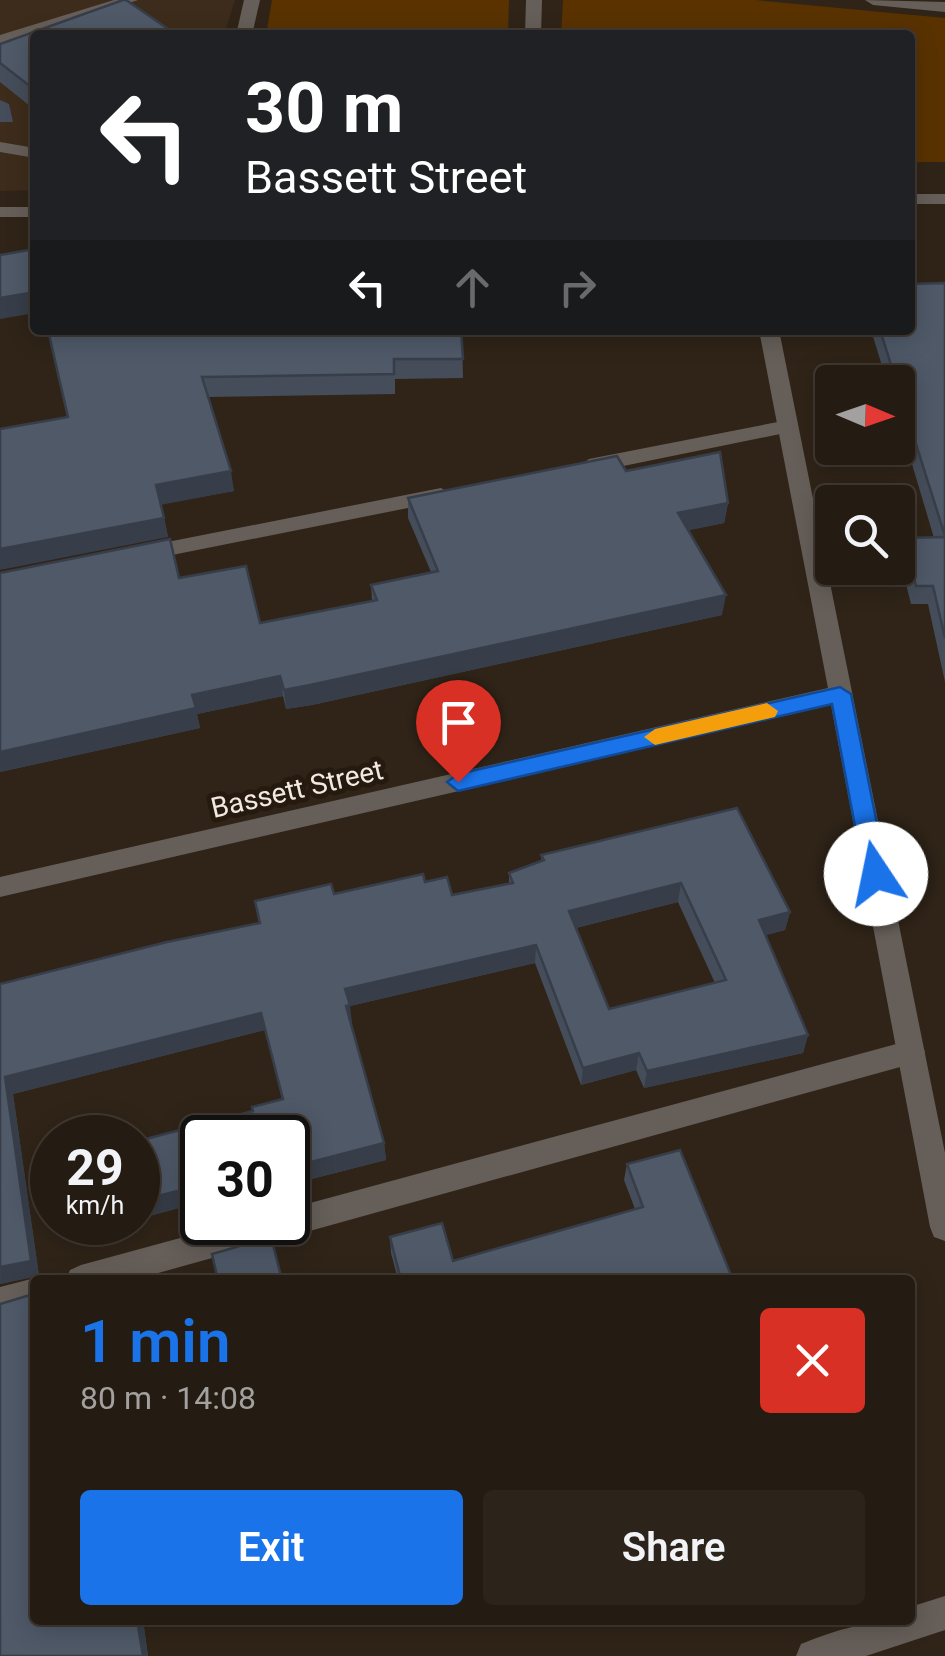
<!DOCTYPE html>
<meta charset="utf-8">
<style>
body{margin:0;font-family:Roboto,sans-serif;background:#2c241b;color:#f1f3f6;height:100vh;display:flex;flex-direction:column;font-size:38px;white-space:nowrap}
*{box-sizing:border-box;margin:0}
p{font-size:32px;color:#a3a19f}
.icon{flex:none;width:55px;height:55px;fill:none;stroke:currentColor;stroke-width:2;stroke-linecap:round;stroke-linejoin:round}
.map{position:relative;flex:1;overflow:hidden}
.panel{position:absolute;left:30px;top:1275px;width:885px;height:350px;display:flex;flex-direction:column;background:#241b12;border-radius:10px;box-shadow:0 5px 25px #0003,0 0 0 2px #413932}
.panel>*{flex:none}
.top-card{position:absolute;left:30px;top:30px;width:885px;height:305px;border-radius:10px;box-shadow:0 5px 25px #0003,0 0 0 2px #413932;background:#202124;color:#fff;overflow:hidden}
.needle{width:65px;rotate:92deg}
.tools{position:absolute;left:815px;top:365px;display:grid;gap:20px}
.tools a{display:grid;place-items:center;width:100px;height:100px;border-radius:10px;background:#241b12;box-shadow:0 5px 25px #0003,0 0 0 2px #413932;font-size:50px}
.speed{position:absolute;left:30px;top:1115px;display:flex;gap:20px;font-size:50px;font-weight:700;text-align:center}
.speed>*{display:grid;place-content:center;width:130px;height:130px;border-radius:50%;background:#241b12;box-shadow:0 5px 25px #0003,0 0 0 2px #413932;line-height:1}
.speed small{font-size:25px;font-weight:400}
.speed .limit{border:5px solid #111;border-radius:15px;background:#fff;color:#111}
.pin{position:absolute;display:grid;place-items:center;width:85px;height:85px;color:#fff;margin:-102px -42px;border-radius:50% 50% 50% 0;rotate:-45deg;box-shadow:0 0 10px #0007}
.pin .icon{rotate:45deg}
.me{position:absolute;width:110px;margin:-55px;rotate:349deg;stroke-linejoin:round;filter:drop-shadow(0 0 8px #0008)}
.turn{display:flex;align-items:center;gap:35px;height:210px;padding:0 50px;font-size:45px}
.turn .icon{width:130px;height:130px;stroke-width:2.5}
.turn b{display:block;font-size:70px;line-height:85px}
.lanes{display:flex;align-items:center;height:95px;padding:0 50px;background:#0003;justify-content:center;gap:50px;direction:ltr}
.lanes .off{opacity:.35}
.round{display:grid;place-items:center;flex:none;width:105px;height:105px;border-radius:10px;background:#2c241b}
.headline{display:flex;align-items:center;justify-content:space-between;height:170px;padding:0 50px}
h1{font-size:60px;font-weight:600;line-height:75px;color:#1a73e8}
.cta{display:flex;gap:20px;margin-top:auto;padding:20px 50px}
.cta a{flex:1;height:115px;border-radius:10px;background:#1a73e8;color:#fff;font-size:40px;font-weight:600;line-height:115px;text-align:center}
.cta a+a{background:#2c241b;color:#f1f3f6}
.map>svg:first-child{display:block}
.built{fill:#3d2c1b}
.green{fill:#593200}
.lines{fill:none;stroke-linecap:round;stroke-linejoin:round}
.service{fill:#665f59;fill-rule:evenodd}
.minor{fill:#665f59;fill-rule:evenodd}
.tertiary{fill:#665f59;fill-rule:evenodd}
.wall{fill:#444d59;fill-rule:evenodd}
.shaded-wall{fill:#373e49}
.building{fill:#4f5968;stroke:#373e49;stroke-width:2.5;fill-rule:evenodd}
.route{fill:#1a73e8;stroke:#114b97;stroke-width:2.5}
.slow{fill:#f59e0b}
.labels{text-anchor:middle;dominant-baseline:central;stroke-width:10;stroke-linejoin:round;paint-order:stroke}
.street-label{font-size:28px;fill:#f2eae2;stroke:#261a0f}
</style>
<div class="map">
<svg width="945" height="1656" viewBox="0 0 945 1656">
<rect width="100%" height="100%" fill="#302418"/>
<!-- built -->
<polygon class="built" points="0,0 235,0 224,35 35,35 35,190 0,191"/>
<!-- green -->
<g class="green">
<polygon points="272,0 509,0 508,35 266,35"/>
<polygon points="563,0 755,0 945,18 945,162 910,162 910,35 561,35"/>
</g>
<g class="lines">
<!-- service -->
<g class="service">
<polygon points="114,0 138,0 0,45 0,35"/>
<polygon points="244,0 260,0 252,35 236,35"/>
<polygon points="0,142 35,148 35,158 0,152"/>
<polygon points="788,420 798,426 795,431 589,473 579,466 589,459"/>
<polygon points="441,488 452,495 448,500 142,561 131,554 142,547"/>
<polygon points="911,1040 921,1043 925,1052 921,1061 911,1064 133,1280 66,1280 70,1270 81,1265 239,1222 288,1222 288,1209"/>
<polygon points="35,1278 39,1280 35,1280 35,1308 0,1317 0,1287"/>
</g>
<!-- minor -->
<g class="minor">
<polygon points="526,0 542,0 541,35 525,35"/>
<polygon points="865,0 945,2 945,12 873,5"/>
<polygon points="759,330 779,330 945,1153 945,1241 934,1237 930,1227 831,705 0,897 0,877 828,688"/>
<path d="M945,1596v34l-79,26h-70l5,-12c36,-15 70,-24 109,-24v-13z"/>
</g>
<!-- tertiary -->
<g class="tertiary">
<rect x="910" y="194" width="35" height="10"/>
<rect x="0" y="207" width="35" height="10"/>
</g>
</g>
<!-- wall -->
<g class="wall">
<polygon points="35,35 35,110 0,82 0,44"/>
<polygon points="0,100 9,104 13,122 0,122"/>
<polygon points="945,283 945,682 928,604 911,604 899,556 904,538 934,538 898,417 898,382 887,382 871,330 910,330"/>
<polygon points="48,330 483,330 483,334 462,335 463,378 395,379 395,394 208,397 234,491 161,504 168,537 68,417"/>
<polygon points="626,471 728,503 724,523 688,530 722,615 312,705 286,709 283,696 197,714 200,728 0,772 0,573 179,578 260,623 372,601 371,585 431,572 408,518 408,498"/>
<path d="M737,808l53,104 -5,18 -19,5 42,100 -5,18 -159,35 -8,-18 -55,15 -46,-122 -185,43v17l34,120 2,17 -98,25v-47l-87,64 -63,17v-78l115,-30 29,-12 -17,-69 -252,64 26,182h-2l2,4h-4v340h108l5,36h-148l32,-379 -32,7v-300l259,-61 -4,-22 79,-7 91,-12 27,13 57,-11v-11l32,-12v-6zM678,902l37,81 -106,26 -33,-81z"/>
<polygon points="627,1164 733,1280 398,1280 391,1253 390,1237 453,1261 635,1209 624,1180"/>
</g>
<!-- shaded-wall -->
<g class="shaded-wall">
<polygon points="35,292 35,313 0,319 0,298"/>
<polygon points="231,471 234,491 160,505 156,485"/>
<polygon points="728,503 724,523 676,533 678,513"/>
<polygon points="164,518 168,537 0,570 0,549"/>
<polygon points="726,595 722,615 312,705 286,709 284,690"/>
<polygon points="280,676 283,696 197,714 200,728 0,772 0,752 192,695"/>
<polygon points="681,883 678,902 567,930 569,911"/>
<polygon points="790,912 785,930 754,938 759,920"/>
<polygon points="536,945 535,963 350,1006 352,1023 348,1024 345,989"/>
<polygon points="261,1013 265,1030 13,1094 39,1276 37,1276 39,1280 35,1280 35,1287 34,1277 0,1284 5,1077"/>
<polygon points="808,1035 803,1053 644,1088 647,1071"/>
<polygon points="639,1053 636,1070 581,1085 583,1068"/>
<polygon points="384,1143 386,1160 288,1185 288,1168"/>
<polygon points="197,1186 202,1202 138,1219 138,1201"/>
<polygon points="206,1222 223,1222 207,1227"/>
<polygon points="137,1620 143,1620 148,1656 143,1656"/>
</g>
<!-- building -->
<g class="building">
<polygon points="123,0 126,0 177,35 35,35 35,90 0,63 0,44"/>
<polygon points="35,249 35,292 0,298 0,255"/>
<polygon points="945,283 945,536 880,330 910,330 910,284"/>
<polygon points="48,330 461,330 463,359 394,359 394,374 202,377 231,471 156,485 164,518 0,549 0,429 68,417"/>
<polygon points="720,452 728,503 678,513 726,595 310,685 284,690 280,676 192,695 196,708 0,752 0,573 170,539 179,578 246,566 260,623 377,600 371,585 438,571 408,498 617,456 626,471"/>
<polygon points="945,537 945,638 933,586 916,586 904,538"/>
<path d="M737,808l53,104 -31,8 49,115 -161,36 -8,-18 -56,15 -47,-123 -191,44 5,16 -4,1 38,137 -96,25v-30h-86v73l-5,-25 -59,15v-60l115,-30 -1,-4 31,-8 -22,-86 -256,64 26,184 -31,6v-283l167,-42 93,-19 -5,-22 76,-17 3,10 89,-20 2,8 22,-5 5,18 61,-12 -4,-10 35,-13 -3,-5zM681,883l45,97 -117,29 -40,-98z"/>
<polygon points="680,1150 733,1280 401,1280 390,1237 442,1223 453,1261 643,1207 627,1164"/>
<polygon points="271,1237 282,1280 218,1280 212,1254"/>
<polygon points="32,1268 35,1287 35,1620 137,1620 143,1656 0,1656 0,1304 30,1295"/>
</g>
<!-- route -->
<polygon class="route" points="840,687 851,694 887,874 884,880 868,880 864,874 832,704 458,791 447,782 458,774"/>
<!-- slow -->
<polygon class="slow" points="767,703 778,711 775,717 655,745 644,737 655,729"/>
<g class="labels">
<!-- street labels -->
<g class="street-label">
<text transform="translate(297 789) rotate(-13)">Bassett Street</text>
</g>
</g>
</svg>
<div class="tools">
<a><svg class="needle" viewBox="-14 -14 28 28"><path d="M0-13l5 13h-10z" fill="#e53935"/><path d="M0 13l5-13h-10z" fill="#a3a19f"/></svg></a>
<a><svg class="icon" aria-label="search" viewBox="0 0 24 24"><circle cx="10" cy="10" r="6"/><path d="M15 15l6 6"/></svg></a>
</div>
<div class="speed"><div>29<small>km/h</small></div><div class="limit">30</div></div>
<div class="pin" style="left:458px;top:782px;background:#d93025"><svg class="icon" aria-label="arrive" viewBox="0 0 24 24"><path d="M6 21V4h12l-3 4 3 4H6"/></svg></div>
<svg class="me" style="left:876px;top:874px" viewBox="-20 -20 40 40"><circle r="19" fill="#fff"/><path d="M0-13L10 11 0 6-10 11z" fill="#1a73e8"/></svg>
<div class="top-card">
<div class="turn"><svg class="icon" aria-label="left" viewBox="0 0 24 24"><path d="M17 20v-9H6M10 6l-5 5 5 5"/></svg><div><b>30 m</b>Bassett Street</div></div>
<div class="lanes"><svg class="icon" aria-label="left" viewBox="0 0 24 24"><path d="M17 20v-9H6M10 6l-5 5 5 5"/></svg><svg class="icon off" aria-label="ahead" viewBox="0 0 24 24"><path d="M12 20V5M6 11l6-6 6 6"/></svg><svg class="icon off" aria-label="right" viewBox="0 0 24 24"><path d="M7 20v-9h11M14 6l5 5-5 5"/></svg></div>
</div>
<section class="panel">
<div class="headline"><div><h1>1 min</h1><p>80 m · 14:08</p></div><a class="round" style="background:#d93025;color:#fff"><svg class="icon" aria-label="close" viewBox="0 0 24 24"><path d="M6 6l12 12M18 6L6 18"/></svg></a></div>
<div class="cta"><a>Exit</a><a>Share</a></div>
</section>
</div>
